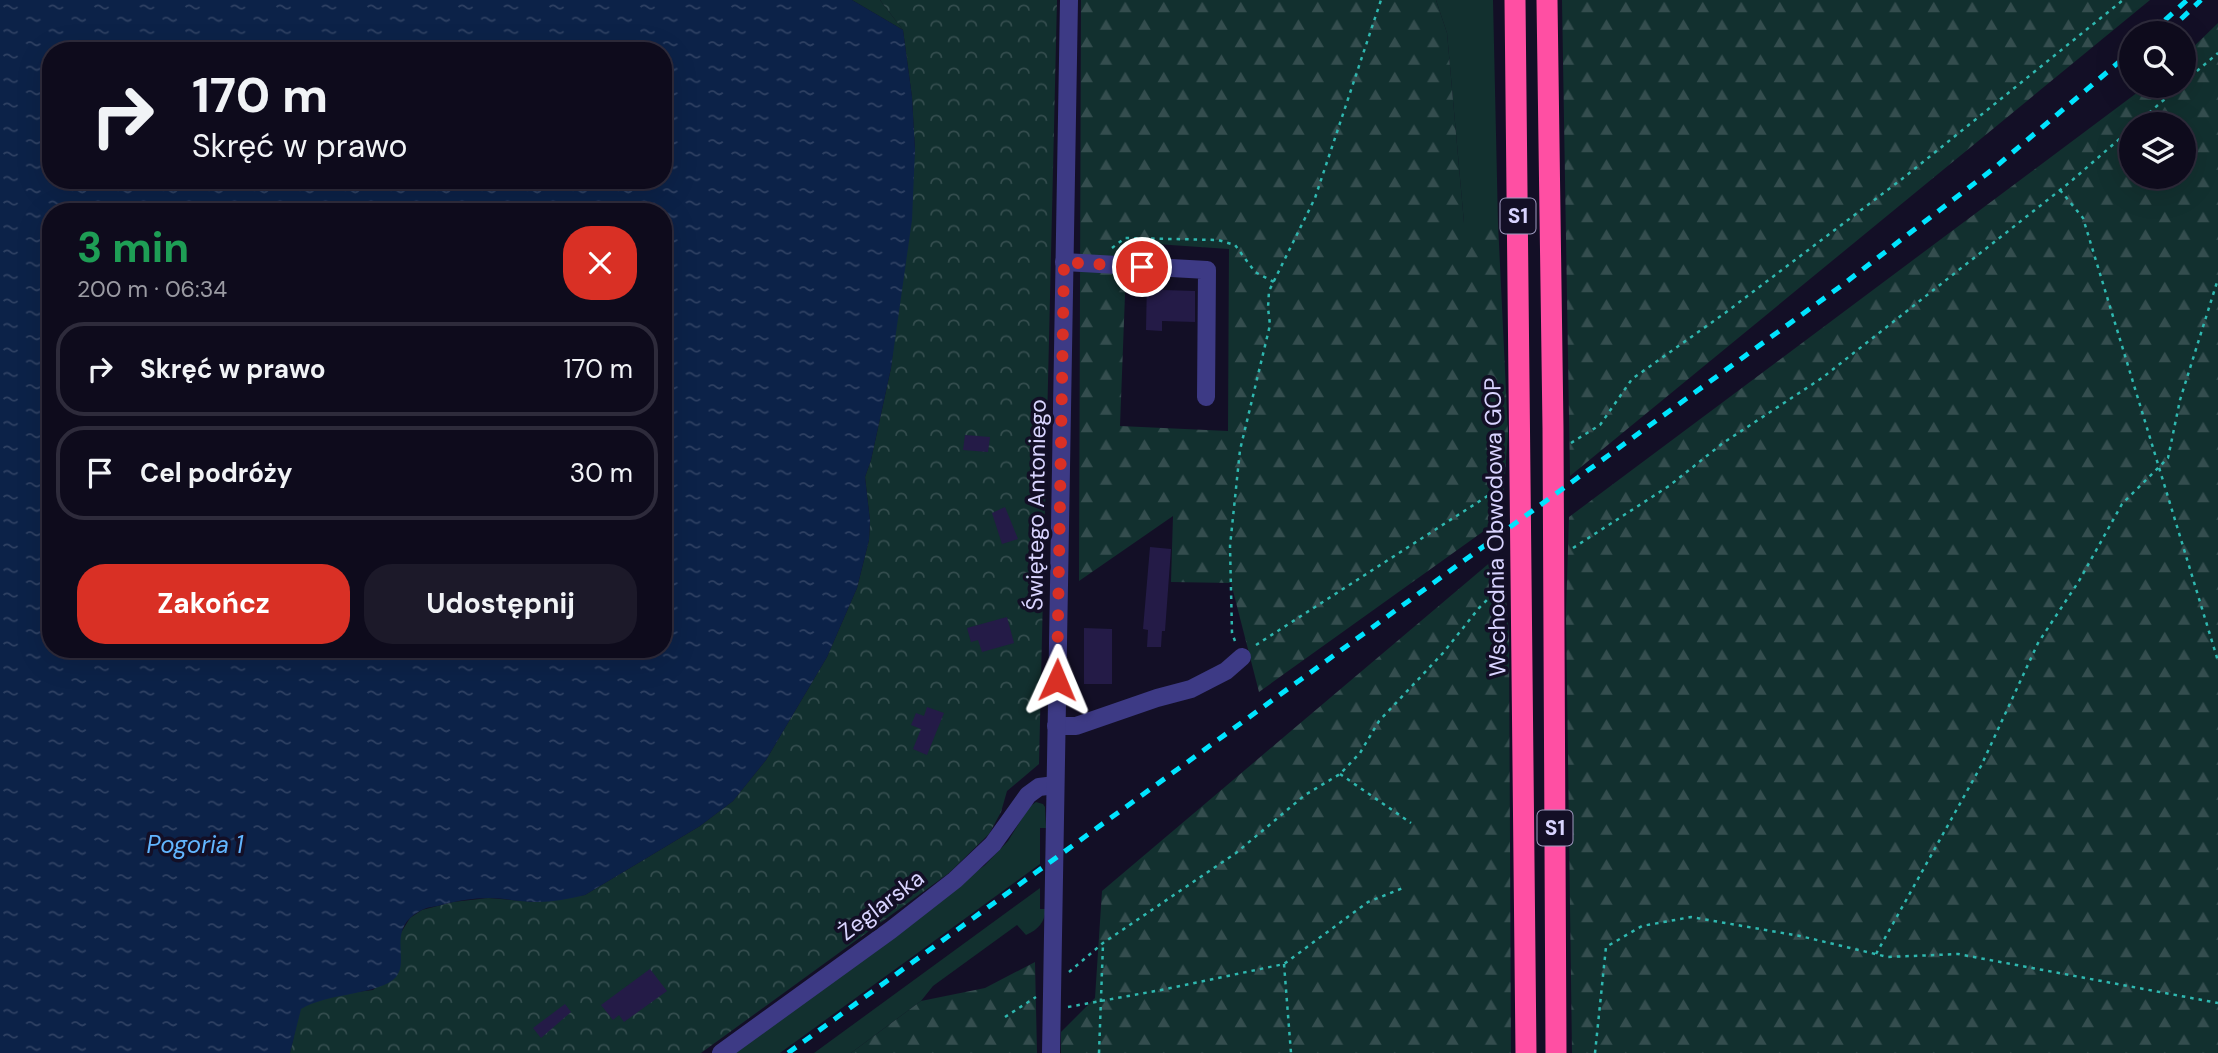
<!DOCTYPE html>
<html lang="pl">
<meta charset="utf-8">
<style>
body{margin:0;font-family:"DM Sans",sans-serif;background:#1c1929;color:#f1f3f6;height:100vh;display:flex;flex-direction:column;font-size:26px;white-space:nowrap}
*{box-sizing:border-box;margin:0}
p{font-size:23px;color:#9b9ba3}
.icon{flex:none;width:38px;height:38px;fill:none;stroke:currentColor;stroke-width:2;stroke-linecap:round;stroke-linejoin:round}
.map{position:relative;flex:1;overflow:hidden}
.panel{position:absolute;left:42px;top:203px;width:630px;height:455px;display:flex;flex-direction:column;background:#0e0b1c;border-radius:28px;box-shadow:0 7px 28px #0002,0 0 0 2px #2e2b3b}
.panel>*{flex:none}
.hud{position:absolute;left:42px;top:42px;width:630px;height:147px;border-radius:28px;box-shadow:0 7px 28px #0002,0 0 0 2px #2e2b3b;background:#0e0b1c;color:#f1f3f6;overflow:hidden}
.buttons{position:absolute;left:2119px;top:21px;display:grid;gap:14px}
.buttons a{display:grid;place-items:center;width:77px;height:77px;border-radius:50%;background:#0e0b1c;box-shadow:0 7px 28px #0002,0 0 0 2px #2e2b3b;font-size:35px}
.pin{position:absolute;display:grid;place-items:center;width:60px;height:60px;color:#fff;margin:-30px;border:4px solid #fff;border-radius:50%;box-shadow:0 2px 7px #0007}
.me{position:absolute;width:77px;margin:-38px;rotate:1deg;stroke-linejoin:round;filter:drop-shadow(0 0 5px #0008)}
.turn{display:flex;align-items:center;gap:24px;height:147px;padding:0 35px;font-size:32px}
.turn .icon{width:91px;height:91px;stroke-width:2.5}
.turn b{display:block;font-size:49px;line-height:60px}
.round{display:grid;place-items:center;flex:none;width:74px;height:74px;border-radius:28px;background:#1c1929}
.headline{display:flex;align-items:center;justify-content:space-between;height:119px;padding:0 35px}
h1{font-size:42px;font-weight:700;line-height:52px;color:#1e9e55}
.primary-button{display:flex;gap:14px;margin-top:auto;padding:14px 35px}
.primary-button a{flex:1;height:80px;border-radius:28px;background:#d93025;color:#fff;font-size:28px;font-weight:700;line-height:80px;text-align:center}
.primary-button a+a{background:#1c1929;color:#f1f3f6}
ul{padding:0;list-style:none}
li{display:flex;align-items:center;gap:21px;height:94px;margin:0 14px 10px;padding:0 21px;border:4px solid #2e2b3b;border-radius:28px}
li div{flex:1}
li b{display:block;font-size:26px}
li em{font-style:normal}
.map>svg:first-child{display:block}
.grass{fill:#12302f}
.forest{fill:url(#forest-firs);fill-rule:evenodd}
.park{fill:url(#park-crowns)}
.water{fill:url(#water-ripples);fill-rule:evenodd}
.building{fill:#241b47}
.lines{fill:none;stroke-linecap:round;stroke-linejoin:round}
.path{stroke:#2fb8b0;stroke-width:2.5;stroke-dasharray:3.5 5;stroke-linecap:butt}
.minor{stroke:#3d3a85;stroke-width:18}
.highway{stroke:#ff4fa3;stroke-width:21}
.rail{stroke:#00e5ff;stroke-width:5;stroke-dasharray:10 9;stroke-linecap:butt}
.route{stroke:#d93025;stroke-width:12;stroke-dasharray:0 21.6}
.labels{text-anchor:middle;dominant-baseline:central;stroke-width:7;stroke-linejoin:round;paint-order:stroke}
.shield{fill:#130f26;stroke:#9e99be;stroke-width:2}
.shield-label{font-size:21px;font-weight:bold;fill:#d9d4ff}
.street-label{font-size:23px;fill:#d9d4ff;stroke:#130f26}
.water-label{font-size:24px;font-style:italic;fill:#62b6ff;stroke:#130f26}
</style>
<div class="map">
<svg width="2218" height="1053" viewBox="0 0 2218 1053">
<defs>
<pattern id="forest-firs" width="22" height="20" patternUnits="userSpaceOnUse" patternTransform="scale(1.75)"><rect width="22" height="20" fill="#12302f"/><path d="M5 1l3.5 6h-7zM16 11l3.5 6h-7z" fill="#344d4e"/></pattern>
<pattern id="park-crowns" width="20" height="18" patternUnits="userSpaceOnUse" patternTransform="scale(1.75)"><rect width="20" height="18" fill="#12302f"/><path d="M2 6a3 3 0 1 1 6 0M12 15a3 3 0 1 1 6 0" fill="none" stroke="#344d4e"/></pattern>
<pattern id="water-ripples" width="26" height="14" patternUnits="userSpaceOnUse" patternTransform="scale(1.75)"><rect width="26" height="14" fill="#0c2248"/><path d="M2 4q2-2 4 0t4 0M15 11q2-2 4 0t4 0" fill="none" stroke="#2f4163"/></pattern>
</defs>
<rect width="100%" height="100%" fill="#130f26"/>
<!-- grass -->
<g class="grass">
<polygon points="852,0 880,0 903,30"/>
<polygon points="1436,0 1493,0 1498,223 1464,223 1447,33"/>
<polygon points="1036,802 1043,804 1045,807 1046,828 1040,828 1040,864 780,1053 734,1053 985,865 1008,841 1029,807"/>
<path d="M1040,888v21h6c-2,14 -7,20 -20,26l-9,-10 -84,61 -12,15 -70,52h-37z"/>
</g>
<!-- forest -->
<g class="forest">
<path d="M1081,0h355l11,33 17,190h34l10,210 -6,85 -243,174 -28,-109 -60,-1 2,-66 -94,65zM1127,242l102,7 -1,182 -108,-5z"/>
<polygon points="1562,0 2150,0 1570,476"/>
<path d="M2218,23v1030h-646l-6,-441 3,-95 577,-431h38v-30zM2132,124h52v53h-52z"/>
<polygon points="1502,557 1509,633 1511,1053 1061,1053 1061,1032 1095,998 1102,891 1493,560"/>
<polygon points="1035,962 1037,1053 851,1053 921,1001 985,988"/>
</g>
<!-- park -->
<polygon class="park" points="880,0 1057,0 1039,764 1007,791 1001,812 989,834 949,873 701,1053 290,1053 300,1009 313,1001 349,993 373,990 400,967 399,936 410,918 422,910 453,902 488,898 536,902 585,895 700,826 733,801 766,760 827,657 857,588 869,540 870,521 865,477 871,460 891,368 915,150 912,97 903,30"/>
<!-- water -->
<path class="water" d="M0,0h852l51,30 9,67 3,53 -3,70 -21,148 -20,92 -6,17 5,44 -1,19 -12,48 -30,69 -61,103 -33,41 -33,25 -115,69c-16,4 -32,7 -48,7 -16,0 -32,-4 -48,-4 -16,0 -33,3 -48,7 -7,2 -15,2 -21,6 -34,18 -10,49 -24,66 -16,18 -70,16 -95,32l-11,44h-290zM51,51h612v129h-612zM51,212h612v437h-612z"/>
<!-- building -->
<g class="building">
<polygon points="1147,279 1164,280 1163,290 1195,291 1195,322 1162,321 1162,331 1146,330"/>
<polygon points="965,435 990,437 988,452 963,450"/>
<polygon points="1005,507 1018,539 1002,544 992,513"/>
<polygon points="1150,547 1171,549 1165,631 1162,631 1161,647 1147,647 1148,630 1143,629"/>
<polygon points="1007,617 1014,643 982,652 978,640 971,642 967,628"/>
<polygon points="1084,628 1112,629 1112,684 1084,684"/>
<polygon points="927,707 944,713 927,755 913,749 921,729 911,725 916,713 924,716"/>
<polygon points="650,969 667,991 624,1022 619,1015 613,1020 601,1005"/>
<polygon points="565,1004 571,1012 541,1038 533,1028"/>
</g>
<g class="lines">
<!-- path -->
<g class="path">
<polyline points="2184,82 2218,53"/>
<polyline points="2136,124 2180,86"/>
<polyline points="2060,190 2083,218 2218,661"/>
<polyline points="1112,248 1125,238 1218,240 1235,245 1255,272 1274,282"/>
<polyline points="1571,443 1600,425 1632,379 1725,313 1902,179 2123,0"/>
<polyline points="1573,548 1669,486 1723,443 1822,378 2069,183 2132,128"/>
<polyline points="1235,641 1232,633 1230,546 1240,450 1270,325 1268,308 1269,291 1315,198 1381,0"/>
<polyline points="1256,645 1500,488"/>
<polyline points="1340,774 1411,823"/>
<polyline points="1876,954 1981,766 2038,643 2079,581 2122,504 2168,458 2180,400 2218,279"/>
<polyline points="1284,964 1291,1053"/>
<polyline points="1069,972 1103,943 1236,853 1305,795 1340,774 1360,753 1379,721 1443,653 1479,608 1488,599 1501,591"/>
<polyline points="1068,1007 1161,990 1284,964 1368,902 1403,888"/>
<polyline points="1005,1017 1036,997"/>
<polyline points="1099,1053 1103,944"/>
<polyline points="1595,1053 1606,947 1642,926 1691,917 1800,936 1888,957 1958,954 2218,1003"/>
</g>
<!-- minor -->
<g class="minor">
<polyline points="1064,262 1207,270 1206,397"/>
<polyline points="1056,726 1076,726 1157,698 1191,689 1226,671 1242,657"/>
<polyline points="721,1053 891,930 955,880 993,844 1028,795 1039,787 1055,785"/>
<polyline points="1051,1053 1069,0"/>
</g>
<!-- highway -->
<g class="highway">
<polyline points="1515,0 1526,1053"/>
<polyline points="1547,0 1553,428 1556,1053"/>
</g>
<!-- rail -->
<g class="rail">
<polyline points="2181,19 2201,0"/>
<polyline points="2151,33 2187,0"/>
<polyline points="788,1053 1841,286 1993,169 2132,51"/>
</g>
</g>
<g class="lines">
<!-- route -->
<polyline class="route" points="1057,680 1064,262 1142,267"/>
</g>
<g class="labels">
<!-- shield labels -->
<g class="shield">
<rect x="1500.5" y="198.5" width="35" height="35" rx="5"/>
<rect x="1537.5" y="810.5" width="35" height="35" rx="5"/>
</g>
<g class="shield-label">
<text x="1518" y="216">S1</text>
<text x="1555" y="828">S1</text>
</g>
<!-- street labels -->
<g class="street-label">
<text transform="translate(1036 505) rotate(-89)">Świętego Antoniego</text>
<text transform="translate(1495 527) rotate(-91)">Wschodnia Obwodowa GOP</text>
<text transform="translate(881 905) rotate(-37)">Żeglarska</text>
</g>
<!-- water labels -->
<g class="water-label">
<text x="195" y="844">Pogoria 1</text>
</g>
</g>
</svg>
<div class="buttons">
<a><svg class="icon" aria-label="search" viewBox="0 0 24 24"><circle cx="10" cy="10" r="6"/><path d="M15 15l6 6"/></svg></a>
<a><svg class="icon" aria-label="layers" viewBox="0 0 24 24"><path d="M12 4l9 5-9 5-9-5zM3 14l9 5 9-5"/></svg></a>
</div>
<div class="pin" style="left:1142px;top:267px;background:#d93025"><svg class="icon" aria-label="arrive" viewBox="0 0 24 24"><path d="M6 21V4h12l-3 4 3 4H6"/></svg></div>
<svg class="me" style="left:1057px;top:680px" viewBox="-20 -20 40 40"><path d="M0-17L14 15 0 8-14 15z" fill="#d93025" stroke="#fff" stroke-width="4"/></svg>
<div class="hud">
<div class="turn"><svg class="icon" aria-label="right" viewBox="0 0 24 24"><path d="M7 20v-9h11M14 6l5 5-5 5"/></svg><div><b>170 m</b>Skręć w prawo</div></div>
</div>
<section class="panel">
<div class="headline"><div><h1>3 min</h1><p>200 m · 06:34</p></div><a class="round" style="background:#d93025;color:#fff"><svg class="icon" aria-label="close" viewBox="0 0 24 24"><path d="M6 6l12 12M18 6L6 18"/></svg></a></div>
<ul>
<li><svg class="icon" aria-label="right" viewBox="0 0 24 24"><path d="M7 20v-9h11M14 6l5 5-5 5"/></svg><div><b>Skręć w prawo</b></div><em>170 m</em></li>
<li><svg class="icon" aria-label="arrive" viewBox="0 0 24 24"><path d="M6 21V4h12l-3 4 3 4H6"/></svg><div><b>Cel podróży</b></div><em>30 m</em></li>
</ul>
<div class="primary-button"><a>Zakończ</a><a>Udostępnij</a></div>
</section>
</div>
